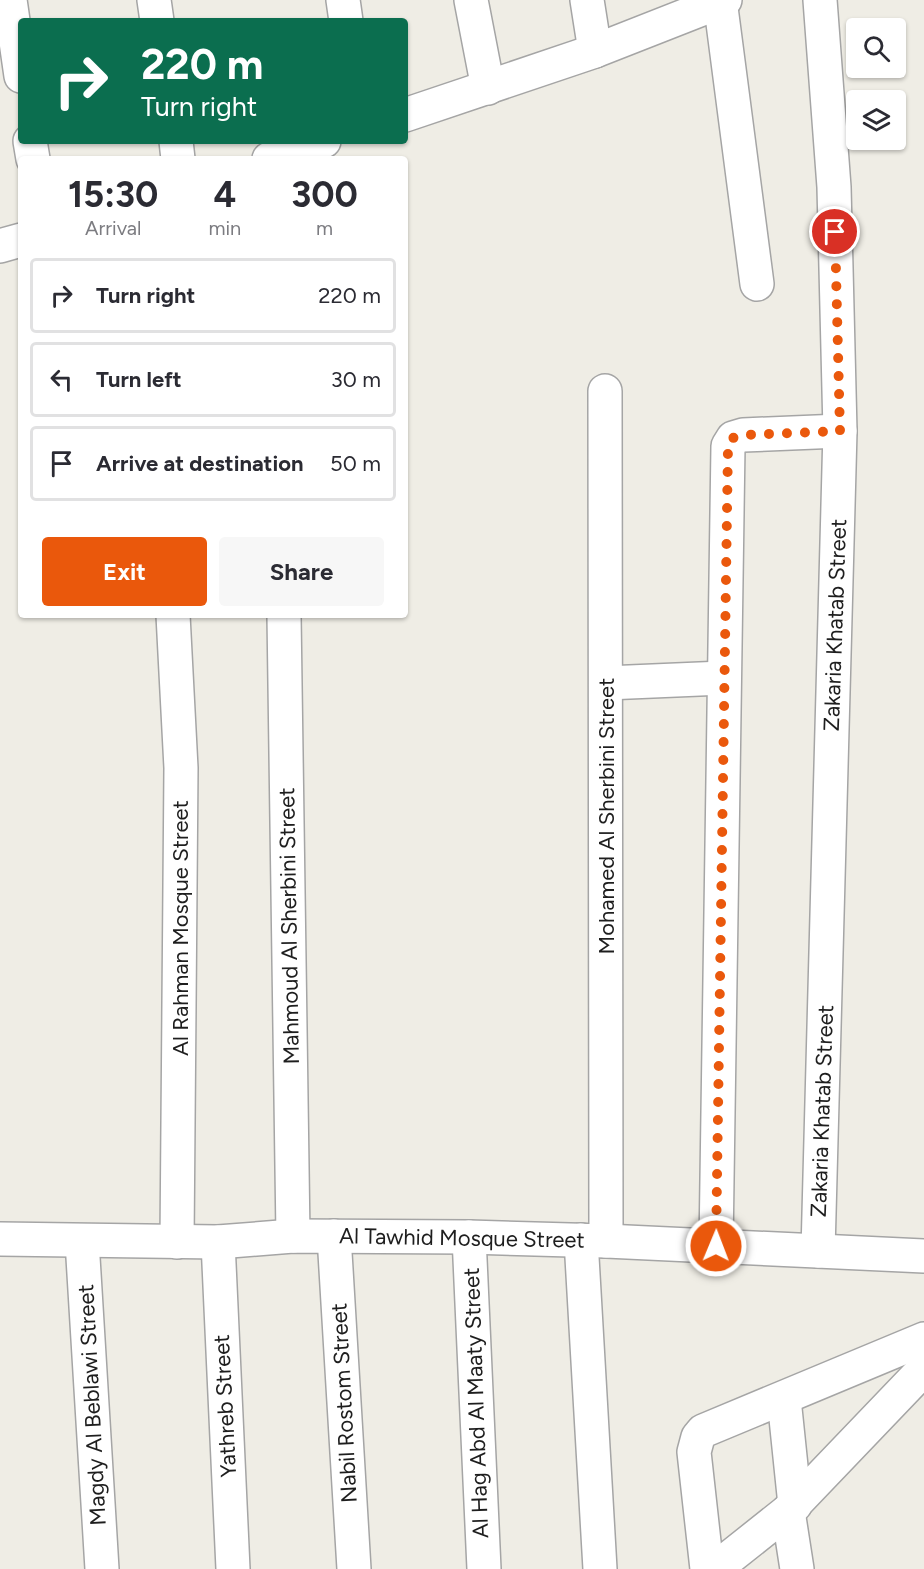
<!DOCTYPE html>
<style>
body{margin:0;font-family:Figtree,sans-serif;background:#f7f7f7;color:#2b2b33;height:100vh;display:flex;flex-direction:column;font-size:22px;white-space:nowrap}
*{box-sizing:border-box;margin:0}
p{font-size:20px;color:#7c7c81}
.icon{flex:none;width:33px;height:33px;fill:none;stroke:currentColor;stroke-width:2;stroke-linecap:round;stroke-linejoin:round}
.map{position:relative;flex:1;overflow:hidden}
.panel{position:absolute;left:18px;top:156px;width:390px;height:462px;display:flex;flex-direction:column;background:#fff;border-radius:6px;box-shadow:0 2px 4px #0004}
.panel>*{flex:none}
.guide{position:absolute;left:18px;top:18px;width:390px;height:126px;border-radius:6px;box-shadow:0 2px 4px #0004;background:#0b6e4f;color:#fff;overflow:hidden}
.tools{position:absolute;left:846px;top:18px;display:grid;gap:12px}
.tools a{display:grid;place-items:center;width:60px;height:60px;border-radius:6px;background:#fff;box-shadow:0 2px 4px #0004;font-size:30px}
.pin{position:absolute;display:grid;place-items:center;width:51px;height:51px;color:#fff;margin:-26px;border:3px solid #fff;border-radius:50%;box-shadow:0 2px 6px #0007}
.me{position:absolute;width:66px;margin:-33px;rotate:1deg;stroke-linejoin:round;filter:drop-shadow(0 0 4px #0008)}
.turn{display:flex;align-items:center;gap:21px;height:126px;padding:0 24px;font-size:27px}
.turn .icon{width:78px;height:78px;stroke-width:2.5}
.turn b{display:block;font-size:42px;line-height:51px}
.eta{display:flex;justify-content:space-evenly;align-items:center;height:102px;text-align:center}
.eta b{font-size:36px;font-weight:700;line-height:42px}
.primary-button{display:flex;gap:12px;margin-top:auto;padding:12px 24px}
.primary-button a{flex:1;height:69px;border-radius:6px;background:#ea580c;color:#fff;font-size:24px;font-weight:700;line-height:69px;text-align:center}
.primary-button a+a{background:#f7f7f7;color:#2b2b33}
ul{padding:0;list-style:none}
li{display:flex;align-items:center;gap:18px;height:75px;margin:0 12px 9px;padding:0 12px;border:3px solid #e1e1e2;border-radius:6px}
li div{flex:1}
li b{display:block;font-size:22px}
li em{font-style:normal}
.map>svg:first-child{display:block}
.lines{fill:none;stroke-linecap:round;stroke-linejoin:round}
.minor-casing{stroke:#a5a5a5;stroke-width:36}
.minor{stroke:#fff;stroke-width:33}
.route{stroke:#ea580c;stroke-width:10;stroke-dasharray:0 18}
.labels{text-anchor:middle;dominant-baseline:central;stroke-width:4.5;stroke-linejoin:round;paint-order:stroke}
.street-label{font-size:22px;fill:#1e1e1e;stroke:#fff}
</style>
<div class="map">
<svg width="924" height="1569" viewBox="0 0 924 1569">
<rect width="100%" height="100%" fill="#efede5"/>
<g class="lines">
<!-- minor casing -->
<g class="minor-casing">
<g id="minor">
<polyline points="10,0 21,76"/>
<polyline points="154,0 157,21"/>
<polyline points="343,0 346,21"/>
<polyline points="471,0 488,88"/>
<polyline points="587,0 595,51"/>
<polyline points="720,0 757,284"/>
<polyline points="405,115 595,51 725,0"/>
<polyline points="30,141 33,159"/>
<polyline points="176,141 178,159"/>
<polyline points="269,159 324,141"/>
<polyline points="0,246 21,240"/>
<polyline points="605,391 606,1241"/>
<polyline points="173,615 181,768 177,1242"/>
<polyline points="284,615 293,1236"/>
<polyline points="606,683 723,678"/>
<polyline points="334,1236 354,1569"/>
<polyline points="469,1237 484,1569"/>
<polyline points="0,1239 218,1242 293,1236 469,1237 606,1241 924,1256"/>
<polyline points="581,1240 600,1569"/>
<polyline points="82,1241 102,1569"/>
<polyline points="218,1242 233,1569"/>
<polyline points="716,1246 728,446 733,438 743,435 840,431"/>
<polyline points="818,1251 840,431 834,187 820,0"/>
<polyline points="784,1399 795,1505"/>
<polyline points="788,1511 797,1569"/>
<polyline points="707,1569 694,1452 698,1437 703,1431 924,1339"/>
<polyline points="715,1569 788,1511 924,1369"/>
</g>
</g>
<!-- minor -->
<use href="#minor" class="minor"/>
</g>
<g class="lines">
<!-- route -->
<polyline class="route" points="716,1246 728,446 733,438 742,435 840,431 835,232"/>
</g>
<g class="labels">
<!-- street labels -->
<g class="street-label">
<text transform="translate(835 625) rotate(-88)">Zakaria Khatab Street</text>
<text transform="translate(606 816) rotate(-90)">Mohamed Al Sherbini Street</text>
<text transform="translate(289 926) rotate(-91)">Mahmoud Al Sherbini Street</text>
<text transform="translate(180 928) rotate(-90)">Al Rahman Mosque Street</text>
<text transform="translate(822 1111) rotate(-88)">Zakaria Khatab Street</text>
<text transform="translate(462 1238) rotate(1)">Al Tawhid Mosque Street</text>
<text transform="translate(344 1403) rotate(-93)">Nabil Rostom Street</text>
<text transform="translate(476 1403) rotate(-92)">Al Hag Abd Al Maaty Street</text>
<text transform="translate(92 1405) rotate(-93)">Magdy Al Beblawi Street</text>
<text transform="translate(225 1406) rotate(-93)">Yathreb Street</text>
</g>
</g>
</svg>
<div class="tools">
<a><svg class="icon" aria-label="search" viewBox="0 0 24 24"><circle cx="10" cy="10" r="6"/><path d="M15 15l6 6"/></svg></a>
<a><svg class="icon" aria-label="layers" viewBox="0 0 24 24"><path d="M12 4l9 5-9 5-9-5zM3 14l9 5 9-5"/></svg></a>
</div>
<div class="pin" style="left:835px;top:232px;background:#d93025"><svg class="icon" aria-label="arrive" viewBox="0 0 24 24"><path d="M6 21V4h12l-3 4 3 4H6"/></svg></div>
<svg class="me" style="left:716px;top:1246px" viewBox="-20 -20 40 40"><circle r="17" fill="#ea580c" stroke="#fff" stroke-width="3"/><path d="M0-11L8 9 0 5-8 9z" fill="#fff"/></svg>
<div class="guide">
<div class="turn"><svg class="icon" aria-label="right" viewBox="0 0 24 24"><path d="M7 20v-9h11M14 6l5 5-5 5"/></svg><div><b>220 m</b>Turn right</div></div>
</div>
<section class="panel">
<div class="eta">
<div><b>15:30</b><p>Arrival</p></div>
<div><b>4</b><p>min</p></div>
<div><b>300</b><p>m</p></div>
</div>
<ul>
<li><svg class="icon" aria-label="right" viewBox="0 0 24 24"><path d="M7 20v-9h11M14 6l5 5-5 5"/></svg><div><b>Turn right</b></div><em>220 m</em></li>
<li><svg class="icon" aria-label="left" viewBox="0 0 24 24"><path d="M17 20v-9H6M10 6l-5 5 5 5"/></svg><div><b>Turn left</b></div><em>30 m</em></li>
<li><svg class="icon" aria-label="arrive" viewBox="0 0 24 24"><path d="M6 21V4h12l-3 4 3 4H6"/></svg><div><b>Arrive at destination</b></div><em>50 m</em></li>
</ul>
<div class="primary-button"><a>Exit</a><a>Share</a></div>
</section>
</div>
